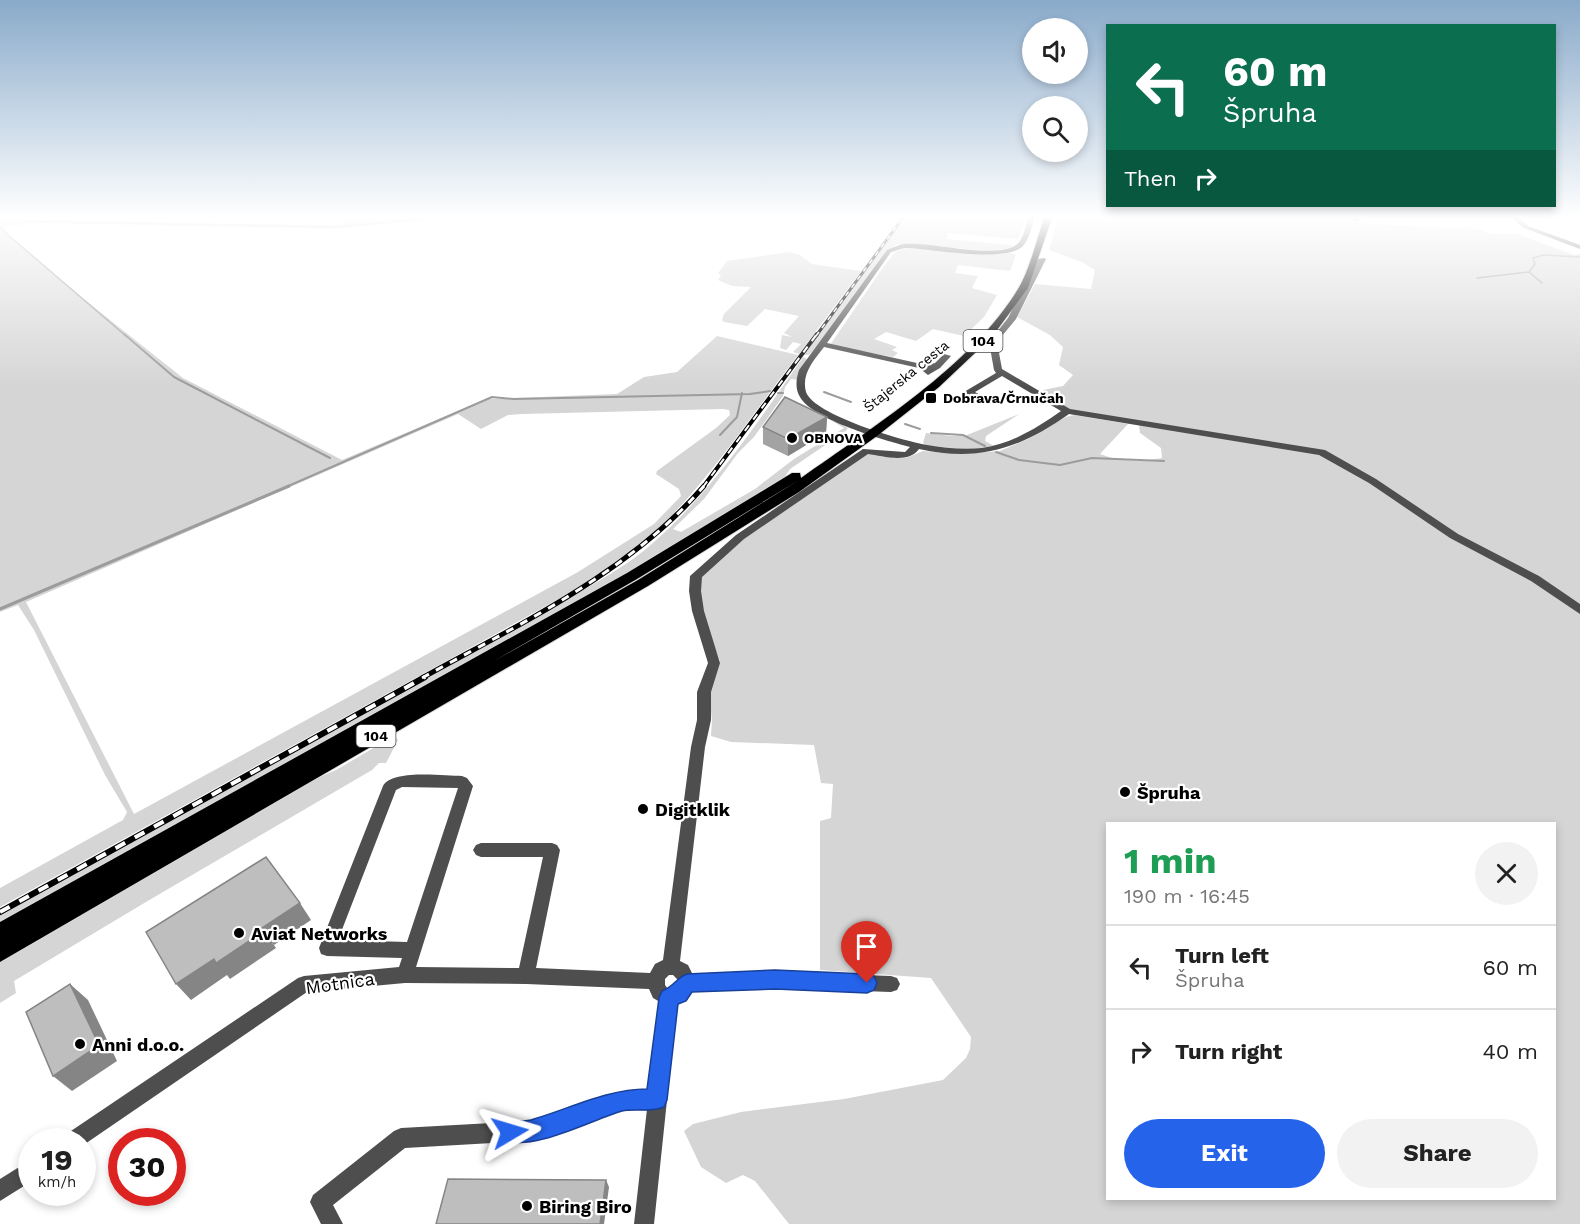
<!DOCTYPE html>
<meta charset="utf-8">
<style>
body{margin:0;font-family:"Work Sans",sans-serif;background:#f2f2f2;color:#222;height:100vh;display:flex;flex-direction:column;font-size:22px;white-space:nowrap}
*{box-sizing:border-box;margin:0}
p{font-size:20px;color:#767676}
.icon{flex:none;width:33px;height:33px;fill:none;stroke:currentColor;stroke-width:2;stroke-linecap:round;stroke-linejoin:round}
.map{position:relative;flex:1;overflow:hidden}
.details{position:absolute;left:1106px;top:822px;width:450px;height:378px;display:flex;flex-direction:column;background:#fff;border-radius:0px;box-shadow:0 3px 9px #0003}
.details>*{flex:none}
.hud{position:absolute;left:1106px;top:24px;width:450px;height:183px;border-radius:0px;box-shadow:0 3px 9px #0003;background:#0b6e4f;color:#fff;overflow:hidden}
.tools{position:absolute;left:1022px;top:18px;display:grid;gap:12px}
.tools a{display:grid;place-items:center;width:66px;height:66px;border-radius:50%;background:#fff;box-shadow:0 3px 9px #0003;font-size:30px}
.speed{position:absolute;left:18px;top:1128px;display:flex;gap:12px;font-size:30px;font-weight:700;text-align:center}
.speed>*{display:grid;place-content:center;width:78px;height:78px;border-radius:50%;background:#fff;box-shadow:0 3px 9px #0003;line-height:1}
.speed small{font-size:15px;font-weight:400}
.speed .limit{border:9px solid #d22;background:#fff;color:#111}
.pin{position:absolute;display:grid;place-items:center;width:51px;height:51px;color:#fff;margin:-62px -26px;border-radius:50% 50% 50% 0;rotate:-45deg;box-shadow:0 0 6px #0007}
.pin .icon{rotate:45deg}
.me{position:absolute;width:66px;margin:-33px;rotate:83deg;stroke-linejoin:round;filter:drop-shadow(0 0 4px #0008)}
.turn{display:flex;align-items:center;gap:21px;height:126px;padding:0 18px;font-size:27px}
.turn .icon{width:78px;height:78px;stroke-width:2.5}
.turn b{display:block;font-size:42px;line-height:51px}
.then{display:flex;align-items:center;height:57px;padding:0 18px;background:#0003;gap:12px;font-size:22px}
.round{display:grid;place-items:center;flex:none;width:63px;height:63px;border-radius:32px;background:#f2f2f2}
.overview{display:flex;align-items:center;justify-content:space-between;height:102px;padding:0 18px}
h1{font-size:36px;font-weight:700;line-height:45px;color:#1e9e55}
.button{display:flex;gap:12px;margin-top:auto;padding:12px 18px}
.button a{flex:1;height:69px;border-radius:36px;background:#2563eb;color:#fff;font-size:24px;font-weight:700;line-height:69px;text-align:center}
.button a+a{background:#f2f2f2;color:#222}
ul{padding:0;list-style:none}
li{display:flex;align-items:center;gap:18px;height:84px;padding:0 18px;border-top:2px solid #e0e0e0}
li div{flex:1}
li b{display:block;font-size:22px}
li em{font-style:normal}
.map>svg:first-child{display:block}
.green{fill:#d5d5d5;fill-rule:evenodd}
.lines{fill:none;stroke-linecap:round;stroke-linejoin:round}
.stream-far2{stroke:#9c9c9c;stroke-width:1.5}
.stream-far1{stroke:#9c9c9c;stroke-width:2}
.stream{stroke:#9c9c9c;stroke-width:3}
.primary-casing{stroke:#dbdbdb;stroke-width:2}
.minor{fill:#4e4e4e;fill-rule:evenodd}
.primary{fill:#000;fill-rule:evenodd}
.rail-far3-casing{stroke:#000;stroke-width:3}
.rail-far2-casing{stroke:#000;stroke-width:4}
.rail-far1-casing{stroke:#000;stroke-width:5}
.rail-casing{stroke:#000;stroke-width:6}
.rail-far3{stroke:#fff;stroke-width:1.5;stroke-dasharray:5;stroke-linecap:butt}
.rail-far2{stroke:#fff;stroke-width:2;stroke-dasharray:7;stroke-linecap:butt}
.rail-far1{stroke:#fff;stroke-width:3;stroke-dasharray:8;stroke-linecap:butt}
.rail{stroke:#fff;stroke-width:4;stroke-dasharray:11;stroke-linecap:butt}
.wall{fill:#a3a3a3}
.shaded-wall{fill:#858585}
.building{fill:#bebebe;stroke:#858585;stroke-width:1.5}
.route{fill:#2563eb;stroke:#184099;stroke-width:1.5}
.poi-dot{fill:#000;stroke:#fff;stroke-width:2}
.labels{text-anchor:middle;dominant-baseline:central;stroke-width:4.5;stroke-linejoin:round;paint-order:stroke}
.shield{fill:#fff;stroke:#4c4c4c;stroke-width:1.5}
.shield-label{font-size:14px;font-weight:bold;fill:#000}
.far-street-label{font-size:14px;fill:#000;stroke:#fff}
.far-poi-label{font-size:14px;font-weight:bold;fill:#000;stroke:#fff;text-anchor:start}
.near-poi-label{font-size:18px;font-weight:bold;fill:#000;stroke:#fff;text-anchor:start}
.near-street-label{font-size:18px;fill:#000;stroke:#fff}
</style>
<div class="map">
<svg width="1580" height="1224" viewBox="0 0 1580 1224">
<rect width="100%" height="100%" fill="#fff"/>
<!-- green -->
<g class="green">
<path d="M0,215h29l-5,3 3,2 305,5 -4,4 -291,-6 -33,4 2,5 49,44 128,102 159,82 144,-61 131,-5 27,-17 33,-5 40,-36 81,19c-48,62 -90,128 -148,182 -32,29 -74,52 -111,73l-539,297v-19l123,-68 4,-8 -22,-37 -71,-145 -16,-25 -18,7zM723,409l6,1 1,5 -14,13 -59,43 -1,3 23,15 2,7 -27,28 -76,48 -444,242 -108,-212 432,-188 23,15 27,-14 14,-1z"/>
<polygon points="354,215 483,215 330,229"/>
<polygon points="907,215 1027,215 1018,239 948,233 946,239 1012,245 1012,248 993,251 898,244 889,249 818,345 809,355 804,355"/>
<polygon points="1059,215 1348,215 1356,221 1368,224 1449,228 1471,227 1493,234 1517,234 1574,255 1580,254 1580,607 1535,574 1467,541 1325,451 1071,410 1052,399 1043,390 1063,386 1073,375 1059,365 1063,347 1050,335 1017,317 1035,284 1091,289 1095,270 1082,262 1049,250"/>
<polygon points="905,248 996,254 1012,253 1016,255 1010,271 958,265 955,273 978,276 972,288 997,295 984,317 964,336 933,329 916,341 886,332 874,339 897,347 892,350 898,353 893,357 830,345 882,269 895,252"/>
<polygon points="790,252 800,255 812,264 861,271 799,354 793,352 801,344 793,342 786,350 780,348 782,335 792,337 784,333 799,316 765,309 747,326 724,322 722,320 724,314 751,287 732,286 718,280 721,276 718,273 727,261"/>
<path d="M803,357l4,2 -9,21 -7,-1 -6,8 -2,9 -29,41 -16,16 -34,46 -31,30 8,3 74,-43 39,-30 50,-31 -42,-25 46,25 -2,3 -56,38 -6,9 -128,79 -656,369v-11l573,-319c24,-14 51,-29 73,-47 63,-53 111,-125 157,-192z"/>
<path d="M1019,414l-33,22 -1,5 9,5c-16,3 -59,8 -71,-3l3,-10 26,3 15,-1z"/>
<path d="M1074,415l54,9 -28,30 12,4 31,3 19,-3 -1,-10 -21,-15 -1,-8 172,25 29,12 54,38 126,70 60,43v611h-791l-34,-43 -12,-6 -17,8 -25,-16 -17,-36 9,-7 48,-12 103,-13 99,-19 23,-22 4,-9 1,-12 -40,-59 -111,-8v-149l11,-3 2,-34 -12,-1 -7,-38 -83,-3 -20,-6 1,-16 -3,-26 11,-33 -13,-34 -10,-46 36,-35 135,-93 38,5 17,-7 37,3 40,-3 28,-12 38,-22zM1107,824h447v374h-447z"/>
<polygon points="394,736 398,740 386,763 379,763 372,770 151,899 14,981 16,993 0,1003 0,960 298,787 336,770"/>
</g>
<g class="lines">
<!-- stream-far2 -->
<g class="stream-far2">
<polyline points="16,220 25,215"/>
<polyline points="0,221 337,227 464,215"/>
<polyline points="0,228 126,336"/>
<polyline points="1529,272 1542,283"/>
<polyline points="1477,278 1529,272 1535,264 1533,258 1544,255 1580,257"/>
</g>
<!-- stream-far1 -->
<g class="stream-far1">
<polyline points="124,334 174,377 330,458"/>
<polyline points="824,392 851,402"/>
<polyline points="778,393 783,393"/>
<polyline points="866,409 871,411"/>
<polyline points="905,424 920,429"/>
<polyline points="931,433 963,435 985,446"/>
<polyline points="720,435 737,417 742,393"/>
<polyline points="996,452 1019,460 1060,465 1092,458 1164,461"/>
<polyline points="286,487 492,397 514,399 750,394 770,391"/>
</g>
<!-- stream -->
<polyline class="stream" points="0,609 289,486"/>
<!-- primary casing -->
<g class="primary-casing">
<path id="primary" d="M1045,215h8l-25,73 -36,49 -53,50 -62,49 -78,56 -151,94 -648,376v-40l627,-349 165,-100h8l1,5c72,-51 170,-112 217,-189 12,-20 19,-51 27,-74zM799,480l-161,100 -144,81 143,-82z"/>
</g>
<!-- minor -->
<g class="minor">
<path d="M1029,215h6c-3,10 -5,23 -12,31 -17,18 -94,2 -119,2l-13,4 -64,91 99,22 9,-2 9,-9 7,2 -11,12 -12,7 -9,-7 -95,-21c-10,13 -23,27 -18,45 8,23 97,49 121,53 17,3 37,5 55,3 29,-4 55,-20 79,-37l-59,-35 -27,16 12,7v4h-6l-17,-11 32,-19 -2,-3 -5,-28 19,-24 30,-59 6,-1 2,1 -30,60 -19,23 5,27 68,40 255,41 51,29 82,55 81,42 41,28v10l-49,-33 -81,-43 -81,-55 -50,-28 -250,-41c-50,35 -90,48 -150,35 -10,15 -36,7 -51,5l-124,85 -42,38 -1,14 3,20 16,52 -9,29v28l-6,27 -25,214 8,4 5,10 82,-3 116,4 6,2 3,6 -3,6 -6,2 -116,-4 -83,3 -5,9 -10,5 -23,219h-20l13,-115h-22l-95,32 -125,7 -72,57 10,19h-22l-11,-22 3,-7 81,-64 7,-3 129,-7 95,-30h24l11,-89 -7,-4 -4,-9 -123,-5 -121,-1 -98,9 -225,154v-4h-20l3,-7 233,-157 6,-2 95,-9 3,-9 -75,-2 -6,-2 -2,-6 64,-162c9,-17 61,-10 79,-10l5,2 6,8 -57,181 103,1 24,-111h-62l-5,-2 -3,-5 3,-5 5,-2h71l5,2 3,5 -24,118 114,5 5,-9 8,-4 28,-213 6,-27v-28l11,-29 -16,-52 -3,-20 1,-15 46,-41 127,-86 42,3 5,-5c-26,-7 -97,-27 -110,-50 -5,-8 -4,-18 -1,-27l88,-120c5,-2 11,-5 17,-6 27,-3 91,16 112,1 8,-6 10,-20 13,-30zM402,787l56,1 -51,154 -69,-2 58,-150zM669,975h4l4,4v6l-3,4h-6l-3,-4v-6z"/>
<polygon points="1359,215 1367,215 1358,221 1354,221 1354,219"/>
<polygon points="1508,215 1516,215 1528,226 1580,245 1580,249 1524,228"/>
<polygon points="1554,215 1561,215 1561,216 1558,218"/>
<polygon points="32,1159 32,1181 0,1201 0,1179"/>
</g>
<!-- primary -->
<use href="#primary" class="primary"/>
<!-- rail-far3 casing -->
<g class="rail-far3-casing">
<polyline id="rail-far3" points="816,336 905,215"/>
</g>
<!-- rail-far2 casing -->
<g class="rail-far2-casing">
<polyline id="rail-far2" points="703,487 817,334"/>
</g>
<!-- rail-far1 casing -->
<g class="rail-far1-casing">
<path id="rail-far1" d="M422,678c99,-55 207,-105 282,-192"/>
</g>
<!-- rail casing -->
<g class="rail-casing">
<polyline id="rail" points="0,912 425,677"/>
</g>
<!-- rail-far3 -->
<use href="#rail-far3" class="rail-far3"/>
<!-- rail-far2 -->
<use href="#rail-far2" class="rail-far2"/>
<!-- rail-far1 -->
<use href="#rail-far1" class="rail-far1"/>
<!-- rail -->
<use href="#rail" class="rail"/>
</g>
<!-- wall -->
<polygon class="wall" points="827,417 826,433 788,456 763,444 763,427"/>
<!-- shaded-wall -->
<g class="shaded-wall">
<polygon points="827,417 826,433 788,456 788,439"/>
<polygon points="300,903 311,920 274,945 262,928"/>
<polygon points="264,931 276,948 230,979 227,975 191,1000 176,984 214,959"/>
<polygon points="70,984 88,1000 117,1061 72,1091 53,1076"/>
<polygon points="606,1180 609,1187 604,1224 600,1224"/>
</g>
<!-- building -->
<g class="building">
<polygon points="785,397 827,417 788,439 763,427"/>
<polygon points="266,857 300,903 262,928 264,931 216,963 214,959 176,984 146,932"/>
<polygon points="70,984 99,1045 53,1076 26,1012"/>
<polygon points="448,1179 606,1180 600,1224 436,1224"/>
</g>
<!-- sky -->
<linearGradient id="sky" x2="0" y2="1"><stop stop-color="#89aaca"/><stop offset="0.56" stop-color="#fff"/><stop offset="1" stop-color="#fff" stop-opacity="0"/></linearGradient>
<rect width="1580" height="387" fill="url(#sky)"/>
<!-- route -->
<path class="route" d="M775,970l92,4 7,2 3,7 -3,7 -7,3 -92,-4 -83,3 -6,9 -8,3 -11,96 -3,7c-14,6 -28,1 -42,4 -31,9 -89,41 -120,29l-3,-8 3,-8c11,-4 22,-1 32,-5 37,-11 74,-30 113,-30l12,-91 3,-7c13,-5 14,-13 25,-17z"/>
<!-- markers -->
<g class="poi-dot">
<rect x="925" y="392" width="12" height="12" rx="3"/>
<circle cx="792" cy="438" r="6"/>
<circle cx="1125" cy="792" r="6"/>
<circle cx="643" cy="809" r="6"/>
<circle cx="239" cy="933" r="6"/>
<circle cx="80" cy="1044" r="6"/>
<circle cx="527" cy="1206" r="6"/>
</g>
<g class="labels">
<!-- shield labels -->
<g class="shield">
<rect x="963.5" y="330" width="39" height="22" rx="4.5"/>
<rect x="356.5" y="725" width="39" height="22" rx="4.5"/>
</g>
<g class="shield-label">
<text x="983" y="341">104</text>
<text x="376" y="736">104</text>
</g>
<!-- far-street labels -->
<g class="far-street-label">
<text transform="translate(906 376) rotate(-39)">Štajerska cesta</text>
</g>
<!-- far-poi labels -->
<g class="far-poi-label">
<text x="943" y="398">Dobrava/Črnučah</text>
<text x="804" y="438">OBNOVA</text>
</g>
<!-- near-poi labels -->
<g class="near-poi-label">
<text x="1137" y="792">Špruha</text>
<text x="655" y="809">Digitklik</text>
<text x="251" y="933">Aviat Networks</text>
<text x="92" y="1044">Anni d.o.o.</text>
<text x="539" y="1206">Biring Biro</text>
</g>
<!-- near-street labels -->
<g class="near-street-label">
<text transform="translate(340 983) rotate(-8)">Motnica</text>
</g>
</g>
</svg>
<div class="tools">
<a><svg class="icon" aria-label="sound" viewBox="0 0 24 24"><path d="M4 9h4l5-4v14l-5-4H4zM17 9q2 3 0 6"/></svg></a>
<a><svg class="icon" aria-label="search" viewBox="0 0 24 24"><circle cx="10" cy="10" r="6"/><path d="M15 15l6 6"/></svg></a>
</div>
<div class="speed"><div>19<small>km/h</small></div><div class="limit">30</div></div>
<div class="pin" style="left:867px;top:983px;background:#d93025"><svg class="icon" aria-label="arrive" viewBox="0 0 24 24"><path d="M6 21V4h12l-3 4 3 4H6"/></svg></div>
<svg class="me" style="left:510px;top:1132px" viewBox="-20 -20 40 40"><path d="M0-17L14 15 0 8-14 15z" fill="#2563eb" stroke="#fff" stroke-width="4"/></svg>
<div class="hud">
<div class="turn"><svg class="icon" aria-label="left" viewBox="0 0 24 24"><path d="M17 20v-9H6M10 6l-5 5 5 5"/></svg><div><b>60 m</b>Špruha</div></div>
<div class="then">Then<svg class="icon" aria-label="right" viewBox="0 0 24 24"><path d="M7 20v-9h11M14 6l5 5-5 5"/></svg></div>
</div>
<section class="details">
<div class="overview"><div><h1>1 min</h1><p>190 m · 16:45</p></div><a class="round"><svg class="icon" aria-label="close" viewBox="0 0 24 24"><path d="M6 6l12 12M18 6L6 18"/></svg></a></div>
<ul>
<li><svg class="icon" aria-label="left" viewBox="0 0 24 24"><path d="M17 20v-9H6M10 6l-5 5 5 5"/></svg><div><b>Turn left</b><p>Špruha</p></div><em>60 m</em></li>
<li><svg class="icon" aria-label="right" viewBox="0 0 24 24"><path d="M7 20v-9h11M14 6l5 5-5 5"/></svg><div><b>Turn right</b></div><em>40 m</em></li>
</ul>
<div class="button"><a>Exit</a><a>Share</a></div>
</section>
</div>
